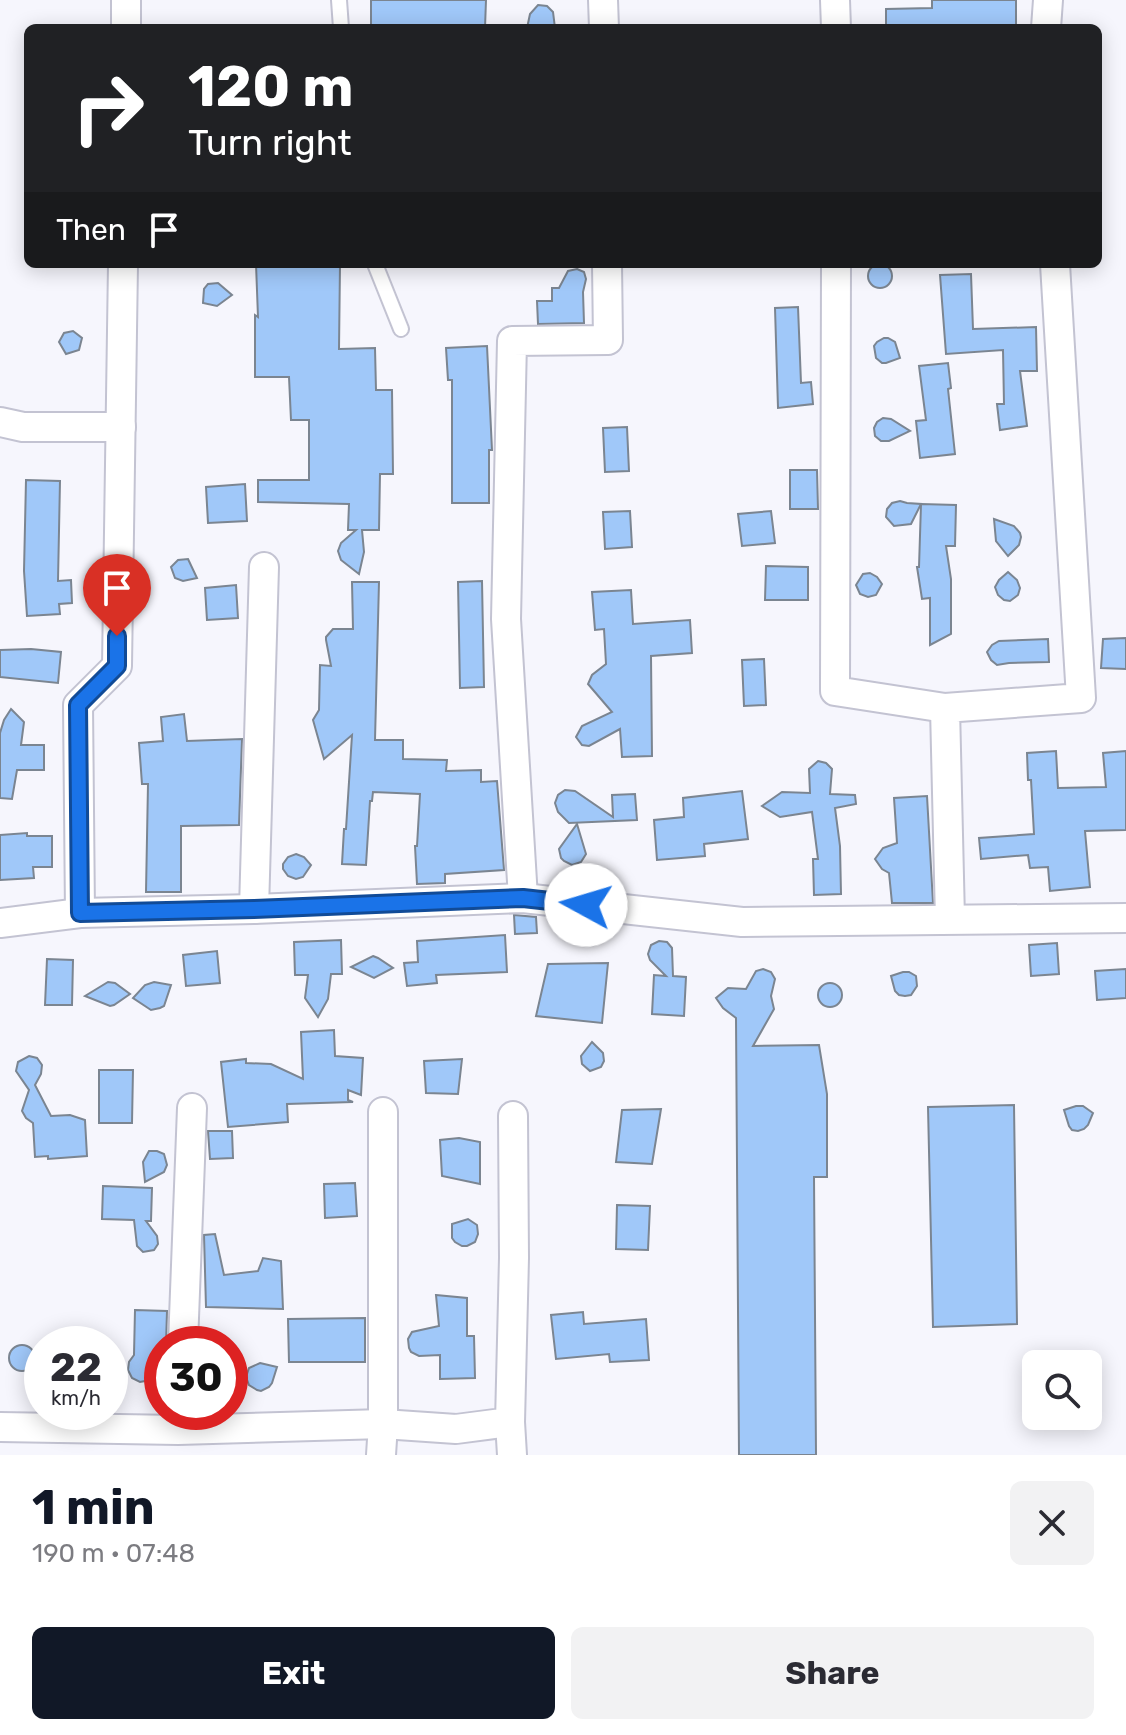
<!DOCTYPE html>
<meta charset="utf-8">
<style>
body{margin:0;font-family:Rubik,sans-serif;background:#f2f2f3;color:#2b2b33;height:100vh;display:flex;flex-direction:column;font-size:30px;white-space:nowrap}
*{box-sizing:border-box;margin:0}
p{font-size:26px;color:#7c7c81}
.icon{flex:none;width:44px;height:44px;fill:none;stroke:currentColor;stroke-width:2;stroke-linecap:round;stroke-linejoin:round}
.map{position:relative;height:1455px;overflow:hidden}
.side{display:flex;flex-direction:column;background:#fff;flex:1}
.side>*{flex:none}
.guide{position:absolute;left:24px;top:24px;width:1078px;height:244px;border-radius:12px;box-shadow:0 4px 20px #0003;background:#202124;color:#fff;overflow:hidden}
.tools{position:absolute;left:1022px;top:1350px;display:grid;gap:16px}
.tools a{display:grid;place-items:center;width:80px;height:80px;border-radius:12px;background:#fff;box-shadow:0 4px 20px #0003;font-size:40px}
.speed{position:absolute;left:24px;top:1326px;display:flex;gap:16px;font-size:40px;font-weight:700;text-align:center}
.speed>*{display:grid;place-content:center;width:104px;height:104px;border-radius:50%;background:#fff;box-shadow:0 4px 20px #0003;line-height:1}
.speed small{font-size:20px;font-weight:400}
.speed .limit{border:12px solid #d22;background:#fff;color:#111}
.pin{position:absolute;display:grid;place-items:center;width:68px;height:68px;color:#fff;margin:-82px -34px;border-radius:50% 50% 50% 0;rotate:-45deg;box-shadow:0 0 8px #0007}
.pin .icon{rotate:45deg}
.me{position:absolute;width:88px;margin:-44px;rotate:276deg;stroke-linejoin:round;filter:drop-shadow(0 0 6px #0008)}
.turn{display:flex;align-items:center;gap:28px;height:168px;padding:0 32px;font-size:36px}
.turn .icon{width:104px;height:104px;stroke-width:2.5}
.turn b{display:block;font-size:56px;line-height:68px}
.then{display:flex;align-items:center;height:76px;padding:0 32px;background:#0003;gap:16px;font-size:30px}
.round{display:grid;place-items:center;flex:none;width:84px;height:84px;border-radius:12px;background:#f2f2f3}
.head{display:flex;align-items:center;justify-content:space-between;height:136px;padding:0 32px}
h1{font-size:48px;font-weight:700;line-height:60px;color:#111827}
.button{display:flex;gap:16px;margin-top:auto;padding:16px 32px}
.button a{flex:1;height:92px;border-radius:12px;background:#111827;color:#fff;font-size:32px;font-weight:700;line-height:92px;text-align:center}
.button a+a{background:#f2f2f3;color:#2b2b33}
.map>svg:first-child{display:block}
.building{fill:#a0c8f9;stroke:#7b8591;stroke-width:2}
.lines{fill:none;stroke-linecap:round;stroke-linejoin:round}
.lane-casing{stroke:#c3c3d2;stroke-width:18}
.street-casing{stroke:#c3c3d2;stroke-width:32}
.lane{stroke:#fff;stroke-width:14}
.street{stroke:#fff;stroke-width:28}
.route-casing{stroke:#114b97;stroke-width:20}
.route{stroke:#1a73e8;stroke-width:14}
</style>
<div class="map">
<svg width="1126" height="1455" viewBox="0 0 1126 1455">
<rect width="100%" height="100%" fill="#f6f6fd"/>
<!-- building -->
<g class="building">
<polygon points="371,0 486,0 485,28 371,28"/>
<polygon points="932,0 1016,0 1016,28 886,28 886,9 932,8"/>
<polygon points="538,5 547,6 553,12 555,28 527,28 530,14"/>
<circle cx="880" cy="276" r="12"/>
<polygon points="256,264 340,264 339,349 375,348 376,390 392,390 393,474 380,474 379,530 362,530 364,552 359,574 341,560 338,551 341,543 356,530 348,530 349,504 258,502 258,480 309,480 309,420 291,420 289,377 255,377 255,315 258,317"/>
<polygon points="577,269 584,272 586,279 583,292 584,323 538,324 537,301 552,301 552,288 559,288 568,271"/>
<polygon points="971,274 973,329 1036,327 1037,371 1020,371 1027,426 1000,430 997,404 1004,404 1003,350 946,354 940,275"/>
<polygon points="218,283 232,295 217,306 203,303 204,289 208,284"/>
<polygon points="798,307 801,383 811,382 813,404 778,408 775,308"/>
<polygon points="73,331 82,338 79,350 66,354 59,342 64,333"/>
<polygon points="884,338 888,338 895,342 900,358 886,363 882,363 876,358 874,346 877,342"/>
<polygon points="487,346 492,450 489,450 489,503 452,503 452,380 448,380 446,348"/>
<polygon points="948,363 951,388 948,389 955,454 920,458 916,421 926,420 919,366"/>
<polygon points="883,418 891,419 910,431 889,441 881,441 875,436 874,428 877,422"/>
<polygon points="627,427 629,471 605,472 603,428"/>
<polygon points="790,470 817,470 818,509 790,509"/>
<polygon points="26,480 60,481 58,581 71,580 72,603 59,604 60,614 27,616 24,571"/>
<polygon points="245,484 247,521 208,523 206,487"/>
<polygon points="900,501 907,503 921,504 911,524 894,526 886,517 887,509 892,503"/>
<polygon points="921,504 956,505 955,546 946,546 951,579 951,634 930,645 930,598 922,599 917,567 919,567"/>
<polygon points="630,511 632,547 605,549 603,512"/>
<polygon points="771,511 775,543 742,546 738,514"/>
<polygon points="994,519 1014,526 1020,533 1021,537 1019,545 1008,556 996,541"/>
<polygon points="188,559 197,578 183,581 175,578 171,567 178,560"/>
<polygon points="766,566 808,567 808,600 765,600"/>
<polygon points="1008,572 1017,580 1020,588 1018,595 1010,601 1004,600 998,595 995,587 999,580"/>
<polygon points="870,573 877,577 882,584 876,595 868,597 860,594 856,585 863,574"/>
<polygon points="482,581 484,687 460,688 458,582"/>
<polygon points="352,582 379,582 375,740 403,740 403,759 447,760 446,771 481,770 481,782 497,781 504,870 445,874 445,883 417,884 415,846 417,846 420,794 373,792 372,801 370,801 366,865 342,864 344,829 346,829 352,735 324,759 313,720 319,710 320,665 331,666 326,640 326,637 333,629 353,629"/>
<polygon points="236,585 238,618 207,620 205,588"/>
<polygon points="631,590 633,624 690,620 692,653 651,656 652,756 622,757 620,729 589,746 582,745 576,737 582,726 612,712 588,684 592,675 606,664 604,629 595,630 592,592"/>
<polygon points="1126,638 1126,669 1101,668 1103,639"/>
<polygon points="1048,639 1049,662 1009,663 997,665 991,660 987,652 992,645 999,641"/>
<polygon points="31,649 61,652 58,683 0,677 0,650"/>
<polygon points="764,659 766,705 744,706 742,660"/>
<polygon points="11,709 24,722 21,745 44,745 44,770 17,770 12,799 0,798 0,733 4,720"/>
<polygon points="184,714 187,741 242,739 239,825 181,826 181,892 146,892 148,784 142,784 139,743 163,741 161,717"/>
<polygon points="1056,751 1058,788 1106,787 1103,753 1126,751 1126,830 1085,831 1090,887 1050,891 1048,867 1030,868 1028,855 981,859 979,838 1034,834 1031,780 1028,780 1027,753"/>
<polygon points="818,761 826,763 832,769 830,794 855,795 856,804 835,808 840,846 841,894 814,895 813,859 818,859 812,812 780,817 762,806 782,792 810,793 809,769"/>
<polygon points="565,790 575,791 613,817 612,795 635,794 637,820 569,823 558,812 555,803 558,795"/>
<polygon points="742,791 748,839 704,844 705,856 657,860 654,820 684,817 683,798"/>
<polygon points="927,796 933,903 892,903 889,873 882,869 875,859 883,848 897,843 894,798"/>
<polygon points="577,824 586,854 581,862 572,865 564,861 561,858 559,849"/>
<polygon points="27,833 27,836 52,836 52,867 33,867 34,878 0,880 0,835"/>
<polygon points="296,854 304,857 311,865 303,877 296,879 288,876 283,869 283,864 288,857"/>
<polygon points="514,915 536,917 537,933 515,934"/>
<polygon points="505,935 507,972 436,975 437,983 407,986 404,963 418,962 417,941"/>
<polygon points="341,940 342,974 331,974 328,999 318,1017 305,998 308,975 295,975 294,942"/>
<polygon points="659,941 667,942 672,948 673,976 686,977 684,1016 652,1014 654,975 666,976 650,960 648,954 651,945"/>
<polygon points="1057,943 1059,974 1031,976 1029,945"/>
<polygon points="217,951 220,983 186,986 183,955"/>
<polygon points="373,956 378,958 393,968 374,978 351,967"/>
<polygon points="47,959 73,960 72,1005 45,1005"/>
<polygon points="608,963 602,1023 536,1016 548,964"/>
<polygon points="763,969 771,972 775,979 771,996 774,1009 753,1046 819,1045 827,1094 827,1177 814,1177 816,1455 739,1455 736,1018 723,1008 716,998 728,988 746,989 756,971"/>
<polygon points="1126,969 1126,998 1097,1000 1095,971"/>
<polygon points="903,972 909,972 916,976 917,986 911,995 905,996 899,995 895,991 891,976"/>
<polygon points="108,982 115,983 130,994 114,1005 110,1006 85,996"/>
<polygon points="154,982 171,985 164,1006 160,1008 151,1010 133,998 145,985"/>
<circle cx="830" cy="995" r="12"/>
<polygon points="334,1030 335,1056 363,1058 361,1095 348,1090 348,1100 353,1102 287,1104 288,1122 228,1127 221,1062 246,1059 246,1063 271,1064 303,1079 301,1032"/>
<polygon points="592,1042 603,1053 604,1061 601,1067 590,1071 582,1064 581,1056"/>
<polygon points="29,1056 37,1058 42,1065 41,1074 35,1085 51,1116 70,1115 85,1120 87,1156 48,1159 48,1156 35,1157 33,1123 26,1118 22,1111 29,1090 16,1071 18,1062"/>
<polygon points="462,1059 458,1094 426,1093 424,1061"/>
<polygon points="99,1070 133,1070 132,1123 99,1123"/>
<polygon points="1014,1105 1017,1324 933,1327 928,1107"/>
<polygon points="1076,1106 1083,1106 1093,1113 1088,1125 1084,1129 1078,1131 1072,1130 1069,1126 1064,1110"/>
<polygon points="661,1109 652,1164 616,1162 622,1110"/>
<polygon points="208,1131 232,1131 233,1158 210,1159"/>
<polygon points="459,1138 480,1142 480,1184 442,1176 440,1140"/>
<polygon points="149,1151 157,1151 164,1154 167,1165 164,1172 145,1182 143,1162"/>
<polygon points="355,1183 357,1216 325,1218 324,1184"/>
<polygon points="103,1186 152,1188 151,1221 146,1221 157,1236 158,1244 154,1250 143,1252 137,1246 134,1220 102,1219"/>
<polygon points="617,1205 650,1206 648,1250 616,1249"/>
<polygon points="468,1219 477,1225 478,1234 475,1242 467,1246 462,1246 455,1242 452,1238 452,1224"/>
<polygon points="215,1234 224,1275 258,1271 263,1258 281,1261 283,1309 206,1307 204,1235"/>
<polygon points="436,1295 467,1298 467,1336 474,1336 475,1378 440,1379 440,1355 419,1356 411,1352 409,1348 408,1339 412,1332 439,1326"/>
<polygon points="135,1310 167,1311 166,1344 162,1344 162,1347 156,1347 152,1375 145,1381 140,1382 132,1378 128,1370 129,1362 134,1355"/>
<polygon points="583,1312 584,1324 646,1319 649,1360 610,1362 609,1354 556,1359 551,1315"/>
<polygon points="365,1318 365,1362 289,1362 288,1319"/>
<circle cx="22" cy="1358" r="13"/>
<polygon points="260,1363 277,1367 272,1383 269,1387 261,1391 257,1390 249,1385 246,1377 249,1368"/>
</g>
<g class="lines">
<!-- lane casing -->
<g class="lane-casing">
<g id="lane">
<polyline points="339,0 341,28"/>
<polyline points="375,264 401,329"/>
</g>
</g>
<!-- street casing -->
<g class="street-casing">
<g id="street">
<polyline points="603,0 604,28"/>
<polyline points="835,0 836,28"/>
<polyline points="126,28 126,0"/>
<polyline points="1046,28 1048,0"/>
<polyline points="836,264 835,691 945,708"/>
<polyline points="0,422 23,427 121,427"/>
<polyline points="523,898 506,619 512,341 608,340 607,264"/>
<polyline points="254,909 264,567"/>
<polyline points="80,913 78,705 117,666 123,264"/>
<polyline points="950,919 945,708 1081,698 1055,264"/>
<polyline points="0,923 80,913 254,909 523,898 742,922 1126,918"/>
<polyline points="183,1344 192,1108"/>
<polyline points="510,1422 512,1455"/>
<polyline points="0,1427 178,1430 383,1424 456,1429 510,1422 514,1258 513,1116"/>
<polyline points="381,1455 383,1424 383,1112"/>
</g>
</g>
<!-- lane -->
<use href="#lane" class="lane"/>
<!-- street -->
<use href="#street" class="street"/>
</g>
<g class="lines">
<!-- route casing -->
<g class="route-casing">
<polyline id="route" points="117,636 117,666 78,705 80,913 254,909 523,898 586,905"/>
</g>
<!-- route -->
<use href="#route" class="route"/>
</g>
</svg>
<div class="tools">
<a><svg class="icon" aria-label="search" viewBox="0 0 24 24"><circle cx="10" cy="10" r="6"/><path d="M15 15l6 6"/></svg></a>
</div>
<div class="speed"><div>22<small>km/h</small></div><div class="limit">30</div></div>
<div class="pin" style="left:117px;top:636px;background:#d93025"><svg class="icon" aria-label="arrive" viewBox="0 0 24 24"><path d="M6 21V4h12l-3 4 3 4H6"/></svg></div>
<svg class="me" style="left:586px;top:905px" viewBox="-20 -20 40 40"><circle r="19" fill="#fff"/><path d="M0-13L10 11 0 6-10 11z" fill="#1a73e8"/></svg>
<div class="guide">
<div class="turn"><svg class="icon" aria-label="right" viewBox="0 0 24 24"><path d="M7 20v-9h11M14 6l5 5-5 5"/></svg><div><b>120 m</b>Turn right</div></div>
<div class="then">Then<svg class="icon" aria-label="arrive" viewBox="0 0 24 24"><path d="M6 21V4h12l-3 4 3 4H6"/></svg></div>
</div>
</div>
<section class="side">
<div class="head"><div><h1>1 min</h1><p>190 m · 07:48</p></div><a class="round"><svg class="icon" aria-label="close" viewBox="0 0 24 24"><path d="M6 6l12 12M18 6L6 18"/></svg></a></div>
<div class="button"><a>Exit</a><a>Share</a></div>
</section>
